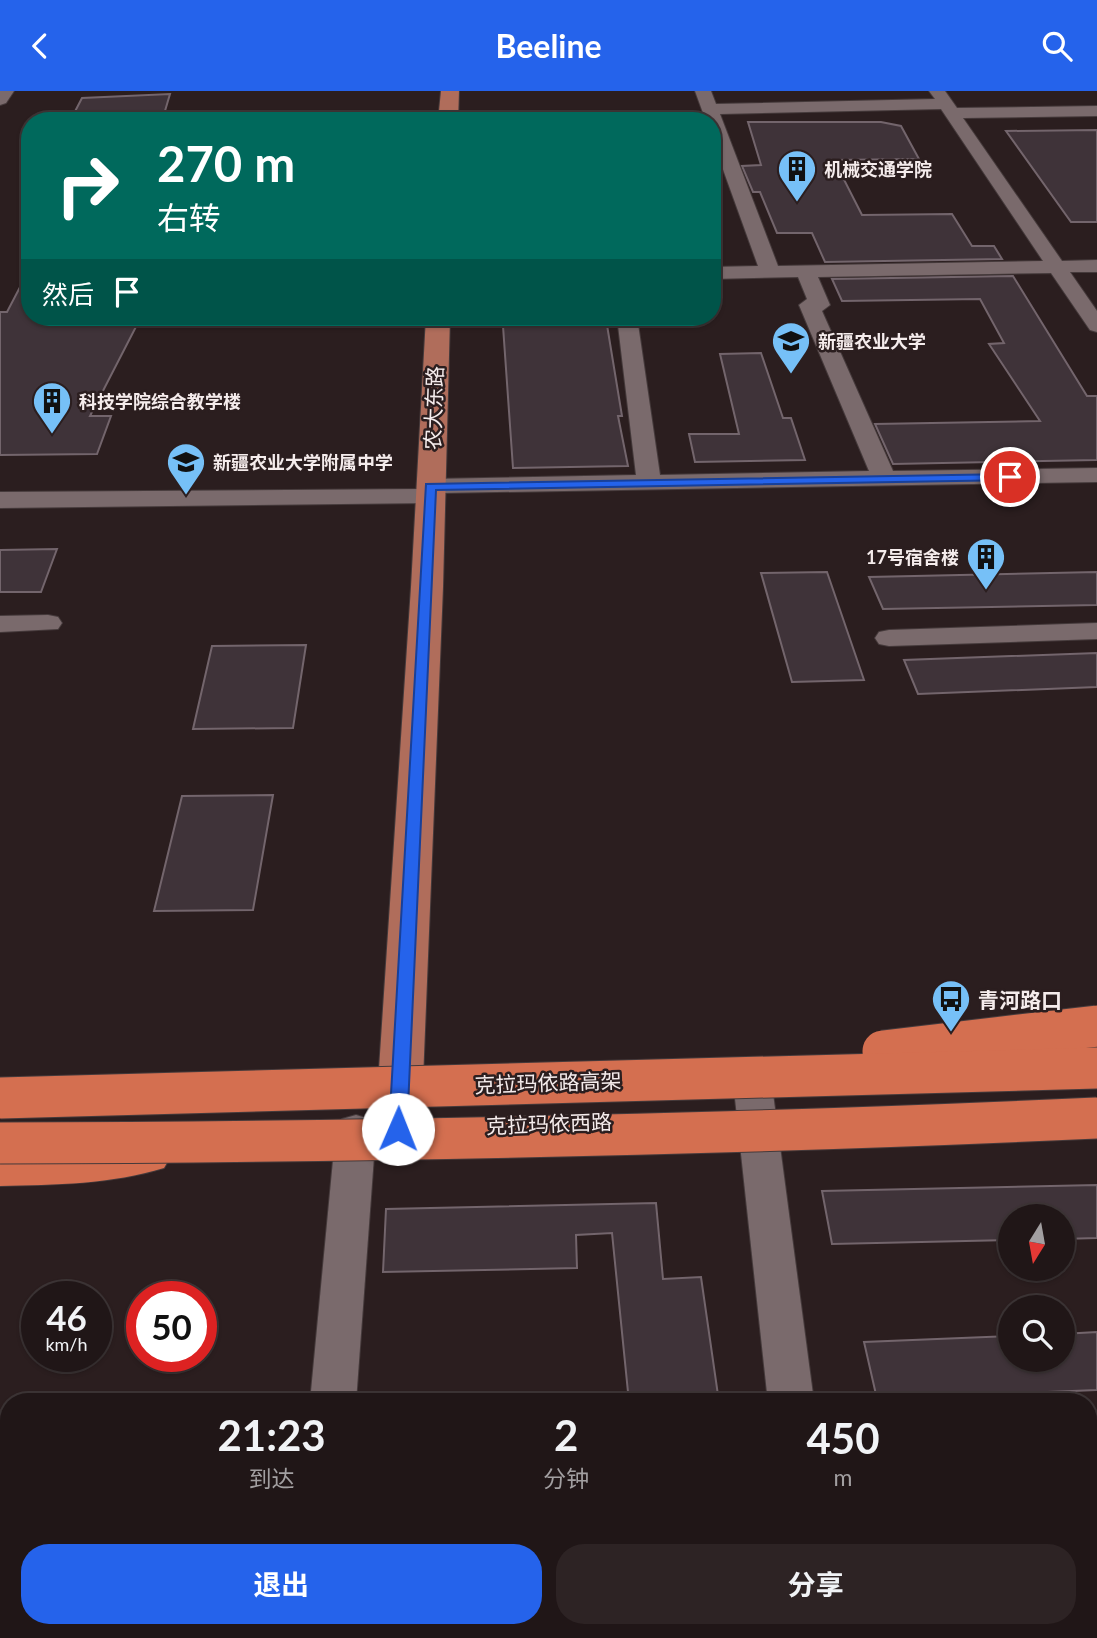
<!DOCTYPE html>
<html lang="zh">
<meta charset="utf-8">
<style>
body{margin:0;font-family:Lato,"Noto Sans SC",sans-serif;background:#2d2324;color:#f1f3f6;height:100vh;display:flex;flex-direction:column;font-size:26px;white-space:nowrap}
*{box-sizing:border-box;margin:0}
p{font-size:23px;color:#a29fa1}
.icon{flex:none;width:38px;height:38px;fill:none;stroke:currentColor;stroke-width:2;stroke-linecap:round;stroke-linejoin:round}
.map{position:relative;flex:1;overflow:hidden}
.sheet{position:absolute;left:0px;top:1302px;width:1097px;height:245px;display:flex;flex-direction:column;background:#201617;border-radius:28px 28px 0 0;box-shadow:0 2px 5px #0004,0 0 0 2px #3d3536}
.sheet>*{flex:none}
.banner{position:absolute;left:21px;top:21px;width:700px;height:214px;border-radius:28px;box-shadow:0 2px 5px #0004,0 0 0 2px #3d3536;background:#00695c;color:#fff;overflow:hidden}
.needle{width:46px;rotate:191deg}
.tools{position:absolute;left:998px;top:1113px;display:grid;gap:14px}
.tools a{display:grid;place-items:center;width:77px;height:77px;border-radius:50%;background:#201617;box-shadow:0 2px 5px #0004,0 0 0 2px #3d3536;font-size:35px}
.speed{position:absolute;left:21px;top:1190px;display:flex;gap:14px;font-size:35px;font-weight:700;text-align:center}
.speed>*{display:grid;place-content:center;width:91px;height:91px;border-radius:50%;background:#201617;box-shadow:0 2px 5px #0004,0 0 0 2px #3d3536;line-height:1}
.speed small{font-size:18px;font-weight:400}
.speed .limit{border:10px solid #d22;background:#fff;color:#111}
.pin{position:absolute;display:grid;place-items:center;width:60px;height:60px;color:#fff;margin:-30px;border:4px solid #fff;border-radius:50%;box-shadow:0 2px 7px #0007}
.me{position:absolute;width:77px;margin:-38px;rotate:1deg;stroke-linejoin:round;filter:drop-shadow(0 0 5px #0008)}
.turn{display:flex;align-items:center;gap:24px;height:147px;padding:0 21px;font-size:32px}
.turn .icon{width:91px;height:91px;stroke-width:2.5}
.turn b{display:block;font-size:49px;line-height:60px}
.then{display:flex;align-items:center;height:66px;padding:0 21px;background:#0003;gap:14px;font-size:26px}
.eta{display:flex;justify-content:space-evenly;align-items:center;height:119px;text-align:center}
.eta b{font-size:42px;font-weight:700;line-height:49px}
.button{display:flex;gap:14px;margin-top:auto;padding:14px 21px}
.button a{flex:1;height:80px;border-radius:28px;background:#2563eb;color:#fff;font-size:28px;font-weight:700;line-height:80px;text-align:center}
.button a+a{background:#2d2324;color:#f1f3f6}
header{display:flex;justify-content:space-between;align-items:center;height:91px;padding:0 21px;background:#2563eb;color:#fff;font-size:32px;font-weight:700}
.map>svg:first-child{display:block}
.building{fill:#3f3339;stroke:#73656c;stroke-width:2}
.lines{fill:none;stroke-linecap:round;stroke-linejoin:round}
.minor-casing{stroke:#453a3b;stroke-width:2}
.major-casing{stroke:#453a3b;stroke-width:2}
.highway-casing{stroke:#453a3b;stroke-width:2}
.minor{fill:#7a6a6c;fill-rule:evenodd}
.major{fill:#b06d5b;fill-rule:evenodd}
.highway{fill:#d46f50;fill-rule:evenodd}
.highway-bridge-casing{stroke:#453a3b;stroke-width:43;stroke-linecap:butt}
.highway-bridge{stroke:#d46f50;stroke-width:41}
.route{fill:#2563eb;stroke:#184099;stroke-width:2}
.labels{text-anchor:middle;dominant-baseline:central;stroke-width:5;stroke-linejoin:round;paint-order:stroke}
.far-poi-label{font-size:18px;font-weight:bold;fill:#f5ecec;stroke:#2b1e1f;text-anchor:start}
.street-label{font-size:21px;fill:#f5ecec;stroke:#2b1e1f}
.poi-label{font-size:21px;font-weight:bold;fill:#f5ecec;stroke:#2b1e1f;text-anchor:start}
</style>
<header><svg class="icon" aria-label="back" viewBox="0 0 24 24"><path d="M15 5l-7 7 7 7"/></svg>Beeline<svg class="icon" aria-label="search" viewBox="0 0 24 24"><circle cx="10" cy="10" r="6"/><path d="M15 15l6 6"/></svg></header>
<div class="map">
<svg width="1097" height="1547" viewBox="0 0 1097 1547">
<rect width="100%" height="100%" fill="#2b1e1f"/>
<!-- building -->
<g class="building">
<polygon points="170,3 162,30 70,30 82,7"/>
<polygon points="748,31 881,31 901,35 919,68 834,69 862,124 952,123 972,155 994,155 1002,168 825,171 812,142 777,142 760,101 753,101 742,75 761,74"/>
<polygon points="1097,39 1097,131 1071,131 1006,40"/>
<polygon points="30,177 30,226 141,226 90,325 111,325 97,363 0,364 0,221 7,221"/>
<polygon points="1013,185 1087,305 1097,305 1097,369 893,373 875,333 1040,330 989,253 1004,252 980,208 842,210 832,188"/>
<polygon points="607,234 622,325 618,325 628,375 513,377 503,235"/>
<polygon points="761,262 783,327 791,327 805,369 695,371 689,343 739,343 720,263"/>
<polygon points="57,458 41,501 0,501 0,459"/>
<polygon points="827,481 864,589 792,591 761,482"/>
<polygon points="1097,481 1097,514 883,518 869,486"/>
<polygon points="306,554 293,637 193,638 212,555"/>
<polygon points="1097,562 1097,596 918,603 904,569"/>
<polygon points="273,704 253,819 154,820 182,705"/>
<polygon points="1097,1094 1097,1147 1062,1148 1062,1125 1010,1125 1010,1149 832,1153 822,1100"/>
<polygon points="656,1112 663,1188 701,1186 719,1311 629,1311 612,1142 576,1144 577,1177 383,1181 386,1118"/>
<polygon points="1097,1241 1097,1299 877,1308 864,1251 1010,1245 1010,1269 1062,1269 1062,1243"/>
</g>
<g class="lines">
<!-- minor casing -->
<g class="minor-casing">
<g id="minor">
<polygon points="0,0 14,0 6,12 0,14"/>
<path d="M695,0h16l5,13 219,-5 -6,-8h16l12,17 140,-2v10l-134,2 99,143 35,-1v12h-27l27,39v21l-7,-2 -39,-57 -233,4 12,28 -8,6 71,160 204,-3v14l-656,11 1,3 -3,5 -9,2 -430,5v-16l420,-3 -1,-3 3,-5 9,-2 205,-4 -19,-158h20l23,158 209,-4 -70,-166 8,-6 -9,-22 -86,2v-12l46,-1 -46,-127v-18h-6zM941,18l102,152 -265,5 -58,-152z"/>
<polygon points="48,524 58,526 62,532 58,538 0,541 0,525"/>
<polygon points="1097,532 1097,548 889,555 879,553 875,547 879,541 889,539"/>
<polygon points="751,967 764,971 770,980 814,1311 768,1311 732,980 738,971"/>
<polygon points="356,1024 370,1028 376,1038 356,1311 310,1311 336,1038 342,1028"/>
<polygon points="289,1538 339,1538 338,1547 288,1547"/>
<polygon points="793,1538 843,1538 844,1547 794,1547"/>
</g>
</g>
<!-- major casing -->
<g class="major-casing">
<g id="major">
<polygon points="441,0 459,0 458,30 438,30"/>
<polygon points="426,226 450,226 443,496 421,1038 414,1050 398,1054 382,1050 375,1038 411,496"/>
</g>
</g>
<!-- highway casing -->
<g class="highway-casing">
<path id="highway" d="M148,1048l16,5 7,12 -7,12c-52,16 -109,17 -164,18v-34l70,-2z"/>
</g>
<!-- minor -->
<use href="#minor" class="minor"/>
<!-- major -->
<use href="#major" class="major"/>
<!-- highway -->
<use href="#highway" class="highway"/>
<!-- highway-bridge casing -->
<g class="highway-bridge-casing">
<g id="highway-bridge">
<polyline points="883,960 1097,935"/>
<polyline points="0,1007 1097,977"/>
<path d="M0,1052c366,-1 732,-8 1097,-25"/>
</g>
</g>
<!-- highway-bridge -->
<use href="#highway-bridge" class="highway-bridge"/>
</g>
<!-- route -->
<polygon class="route" points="1010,383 1016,386 1015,389 436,399 407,1038 405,1043 391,1043 389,1038 426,393"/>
<!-- icons -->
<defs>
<g id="building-pin" transform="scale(2.0125)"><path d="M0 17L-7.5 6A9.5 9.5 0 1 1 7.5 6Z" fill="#76c0f7" stroke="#2b1e1f"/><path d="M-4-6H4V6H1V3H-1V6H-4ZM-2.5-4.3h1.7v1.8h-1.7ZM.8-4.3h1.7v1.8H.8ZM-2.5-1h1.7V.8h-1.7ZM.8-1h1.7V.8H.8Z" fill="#111"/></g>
<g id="university-pin" transform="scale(2.0125)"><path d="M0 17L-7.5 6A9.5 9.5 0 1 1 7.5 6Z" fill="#76c0f7" stroke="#2b1e1f"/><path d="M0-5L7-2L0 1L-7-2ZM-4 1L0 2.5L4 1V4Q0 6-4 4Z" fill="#111"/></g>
<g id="school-pin" transform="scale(2.0125)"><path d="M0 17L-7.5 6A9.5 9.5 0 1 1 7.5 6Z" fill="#76c0f7" stroke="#2b1e1f"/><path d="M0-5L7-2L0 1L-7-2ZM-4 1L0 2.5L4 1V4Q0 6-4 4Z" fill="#111"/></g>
<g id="bus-pin" transform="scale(2.0125)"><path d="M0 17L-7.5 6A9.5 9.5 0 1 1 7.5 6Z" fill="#76c0f7" stroke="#2b1e1f"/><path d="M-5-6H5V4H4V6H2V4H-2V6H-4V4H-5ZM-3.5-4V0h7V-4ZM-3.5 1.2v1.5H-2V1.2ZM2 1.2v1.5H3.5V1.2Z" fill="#111"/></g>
</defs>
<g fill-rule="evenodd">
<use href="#building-pin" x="797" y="78"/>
<use href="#university-pin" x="791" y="250"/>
<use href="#building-pin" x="52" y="310"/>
<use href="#school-pin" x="186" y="371"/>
<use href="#building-pin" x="986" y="466"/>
<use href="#bus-pin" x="951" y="908"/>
</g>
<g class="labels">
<!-- far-poi labels -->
<g class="far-poi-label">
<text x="824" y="78">机械交通学院</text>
<text x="818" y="250">新疆农业大学</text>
<text x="79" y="310">科技学院综合教学楼</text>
<text x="213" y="371">新疆农业大学附属中学</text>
<text x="959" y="466" text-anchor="end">17号宿舍楼</text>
</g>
<!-- street labels -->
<g class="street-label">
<text transform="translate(433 317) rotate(-88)">农大东路</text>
<text transform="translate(548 991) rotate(-2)">克拉玛依路高架</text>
<text transform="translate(549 1032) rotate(-2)">克拉玛依西路</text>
</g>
<!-- poi labels -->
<g class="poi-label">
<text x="978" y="908">青河路口</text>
</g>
</g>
</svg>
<div class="tools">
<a><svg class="needle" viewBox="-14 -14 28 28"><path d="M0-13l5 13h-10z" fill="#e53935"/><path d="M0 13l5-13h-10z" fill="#a29fa1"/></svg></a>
<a><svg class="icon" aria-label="search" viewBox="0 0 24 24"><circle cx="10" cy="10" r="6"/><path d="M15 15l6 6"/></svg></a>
</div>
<div class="speed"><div>46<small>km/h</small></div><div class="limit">50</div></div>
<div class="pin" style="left:1010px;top:386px;background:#d93025"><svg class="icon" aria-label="arrive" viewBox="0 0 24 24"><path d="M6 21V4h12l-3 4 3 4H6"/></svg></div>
<svg class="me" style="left:398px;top:1038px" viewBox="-20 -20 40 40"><circle r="19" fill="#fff"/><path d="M0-13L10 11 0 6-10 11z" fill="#2563eb"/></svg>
<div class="banner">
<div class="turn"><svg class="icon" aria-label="right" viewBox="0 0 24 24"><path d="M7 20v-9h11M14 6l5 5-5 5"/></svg><div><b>270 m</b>右转</div></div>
<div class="then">然后<svg class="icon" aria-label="arrive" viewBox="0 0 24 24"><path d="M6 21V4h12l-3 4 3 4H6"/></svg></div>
</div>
<section class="sheet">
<div class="eta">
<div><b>21:23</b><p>到达</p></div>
<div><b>2</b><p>分钟</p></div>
<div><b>450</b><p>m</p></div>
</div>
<div class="button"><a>退出</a><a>分享</a></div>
</section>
</div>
